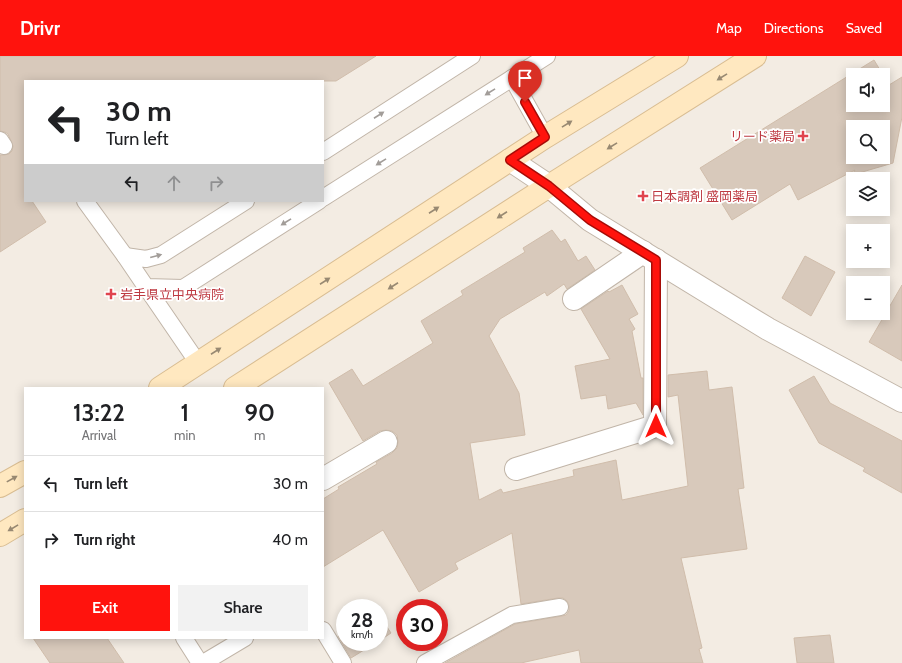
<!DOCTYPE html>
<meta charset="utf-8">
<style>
body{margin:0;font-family:Cabin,"Noto Sans JP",sans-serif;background:#f2f2f2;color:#202124;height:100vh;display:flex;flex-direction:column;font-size:15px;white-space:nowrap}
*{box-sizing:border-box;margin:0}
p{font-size:13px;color:#757577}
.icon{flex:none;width:22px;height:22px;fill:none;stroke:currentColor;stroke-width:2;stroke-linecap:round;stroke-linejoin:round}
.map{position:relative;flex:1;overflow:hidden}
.side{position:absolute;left:24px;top:331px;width:300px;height:252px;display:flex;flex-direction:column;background:#fff;border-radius:0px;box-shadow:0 2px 10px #0003}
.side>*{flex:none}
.guide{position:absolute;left:24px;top:24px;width:300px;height:122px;border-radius:0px;box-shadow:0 2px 10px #0003;background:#fff;color:#202124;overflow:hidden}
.buttons{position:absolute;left:846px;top:12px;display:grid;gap:8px}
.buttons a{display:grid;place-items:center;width:44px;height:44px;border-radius:0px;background:#fff;box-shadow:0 2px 10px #0003;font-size:20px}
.speed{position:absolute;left:336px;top:543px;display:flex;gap:8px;font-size:20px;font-weight:700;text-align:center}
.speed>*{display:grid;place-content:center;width:52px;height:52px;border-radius:50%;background:#fff;box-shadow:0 2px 10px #0003;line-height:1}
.speed small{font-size:10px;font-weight:400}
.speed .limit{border:6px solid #d22;background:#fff;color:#111}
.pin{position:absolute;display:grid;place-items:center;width:34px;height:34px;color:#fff;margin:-41px -17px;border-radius:50% 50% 50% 0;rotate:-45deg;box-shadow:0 0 4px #0007}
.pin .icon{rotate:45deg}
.me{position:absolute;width:44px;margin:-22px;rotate:0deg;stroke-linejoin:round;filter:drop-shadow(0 0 3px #0008)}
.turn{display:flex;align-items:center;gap:14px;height:84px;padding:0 16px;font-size:18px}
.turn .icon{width:52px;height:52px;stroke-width:2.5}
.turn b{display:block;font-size:28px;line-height:34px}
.lanes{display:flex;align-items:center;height:38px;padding:0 16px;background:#0003;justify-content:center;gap:20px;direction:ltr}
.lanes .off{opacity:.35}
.eta{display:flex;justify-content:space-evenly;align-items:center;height:68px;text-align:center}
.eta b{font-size:24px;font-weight:600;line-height:28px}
.button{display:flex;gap:8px;margin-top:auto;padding:8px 16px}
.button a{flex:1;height:46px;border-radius:0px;background:#ff130d;color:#fff;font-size:16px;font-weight:600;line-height:46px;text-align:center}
.button a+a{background:#f2f2f2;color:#202124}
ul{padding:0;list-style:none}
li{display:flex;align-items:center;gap:12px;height:56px;padding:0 16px;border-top:1px solid #e0e0e0}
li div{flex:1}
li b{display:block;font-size:15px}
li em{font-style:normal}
header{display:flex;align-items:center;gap:24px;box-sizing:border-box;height:56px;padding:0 20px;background:#ff130d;color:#fff}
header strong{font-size:19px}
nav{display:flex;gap:22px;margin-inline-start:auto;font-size:14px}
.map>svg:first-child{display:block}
.building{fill:#d8c9bb;stroke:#d0bdab;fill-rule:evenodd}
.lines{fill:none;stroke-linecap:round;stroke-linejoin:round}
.lane-casing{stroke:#c1b5a8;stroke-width:18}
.street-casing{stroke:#c1b5a8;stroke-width:24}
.secondary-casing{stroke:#d9bd92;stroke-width:24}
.lane{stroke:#fff;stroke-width:16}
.street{stroke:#fff;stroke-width:22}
.secondary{stroke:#ffe8c0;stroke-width:22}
.oneway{fill:#988972}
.oneway2{fill:#a29d99}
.route-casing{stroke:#a60c08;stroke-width:10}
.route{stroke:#ff130d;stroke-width:7}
.health-dot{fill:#e0444e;stroke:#fff;stroke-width:1.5}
.labels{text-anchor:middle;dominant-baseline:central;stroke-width:3.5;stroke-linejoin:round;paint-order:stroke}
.health-label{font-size:13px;fill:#be3a42;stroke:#fff;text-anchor:start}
</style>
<header>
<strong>Drivr</strong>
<nav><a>Map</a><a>Directions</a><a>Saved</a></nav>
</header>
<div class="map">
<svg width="902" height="607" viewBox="0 0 902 607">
<rect width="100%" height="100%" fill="#f3ece3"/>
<!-- building -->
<g class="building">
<polygon points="0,0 376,0 336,25 25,25 25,145 32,145 46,166 0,196 0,99 4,99 9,98 12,95 13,90 8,78 5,76 0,75"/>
<path d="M874,4l15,25 13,-8v40l-9,46 -41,12 3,-5 -57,30 -8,-16 -58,36 -32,-52zM853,19h30v30h-30zM853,71h30v30h-30z"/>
<polygon points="552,174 561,186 565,183 578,205 586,200 595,214 567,233 564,228 547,240 545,236 500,263 489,280 519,337 525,379 470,387 479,444 501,433 503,437 574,420 573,414 616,404 622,444 688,430 678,339 668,341 668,319 707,315 709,334 732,331 744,432 738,433 747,493 681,502 702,592 699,593 703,607 581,607 579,594 521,607 445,607 515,568 562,560 566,559 569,555 569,549 567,545 563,542 558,542 521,548 512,477 455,507 458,513 419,536 383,474 323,511 323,443 339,433 338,431 377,408 376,406 392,397 397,392 398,386 397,379 392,375 386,374 380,375 363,385 329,327 352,313 363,330 433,287 421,265 463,239 461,235 525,196 523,192"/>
<polygon points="805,200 835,216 811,260 782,242"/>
<polygon points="622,229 638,258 629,263 635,273 632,275 641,322 643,322 643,359 636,347 608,353 606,339 581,343 575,310 610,303 581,253 608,235 609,236"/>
<polygon points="902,229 902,305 869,286"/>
<polygon points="814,320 830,347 902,385 902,437 863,415 865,412 819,387 789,334"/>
<polygon points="379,559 391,577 379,585"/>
<polygon points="345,575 345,586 377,586 351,602 338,580"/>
<polygon points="830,579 834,607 797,607 794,582"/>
<polygon points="33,582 107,582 124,607 50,607"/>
</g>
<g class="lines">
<!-- lane casing -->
<g class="lane-casing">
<g id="lane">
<polyline points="512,22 545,81"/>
<polyline points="0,84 4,90"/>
<polyline points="323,96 472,0"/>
<polyline points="323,142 547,0"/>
<polyline points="85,145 125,200"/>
<polyline points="246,145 161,199 146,203 125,200 146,231 183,232 319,145"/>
<polyline points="146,231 198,307"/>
<polyline points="323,574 343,607"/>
<polyline points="184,582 200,607"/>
<polyline points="203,607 245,582"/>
<polyline points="425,607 512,559 560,551"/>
</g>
</g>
<!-- street casing -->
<g class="street-casing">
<g id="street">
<polyline points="510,104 549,130 590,164 768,273 902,345"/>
<polyline points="574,243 643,196"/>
<polyline points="516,413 655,370 656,204"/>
<polyline points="323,423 386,386"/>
</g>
</g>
<!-- secondary casing -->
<g class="secondary-casing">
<g id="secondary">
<polyline points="160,332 545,81 677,0"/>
<polyline points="235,332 549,130 755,0"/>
<polyline points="0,430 25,416"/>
<polyline points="0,479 25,464"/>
</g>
</g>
<!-- lane -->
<use href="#lane" class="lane"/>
<!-- street -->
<use href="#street" class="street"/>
<!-- secondary -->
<use href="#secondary" class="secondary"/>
</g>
<!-- one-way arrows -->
<defs><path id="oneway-solid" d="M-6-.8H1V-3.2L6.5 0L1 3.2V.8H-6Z"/></defs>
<g class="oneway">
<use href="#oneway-solid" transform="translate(722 21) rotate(148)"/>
<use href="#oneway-solid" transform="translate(567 68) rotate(-32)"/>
<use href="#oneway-solid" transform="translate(612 90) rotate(148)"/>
<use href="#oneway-solid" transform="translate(434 154) rotate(-33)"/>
<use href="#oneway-solid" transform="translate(502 159) rotate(147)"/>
<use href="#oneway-solid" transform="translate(325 225) rotate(-33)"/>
<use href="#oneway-solid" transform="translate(393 230) rotate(147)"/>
<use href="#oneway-solid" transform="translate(216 295) rotate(-33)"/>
<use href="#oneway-solid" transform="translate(12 423) rotate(-29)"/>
<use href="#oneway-solid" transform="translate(13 472) rotate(149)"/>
</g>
<g class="oneway2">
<use href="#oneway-solid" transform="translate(490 36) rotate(148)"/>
<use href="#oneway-solid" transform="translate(379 59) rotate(-33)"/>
<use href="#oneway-solid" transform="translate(381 106) rotate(148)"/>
<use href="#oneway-solid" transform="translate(286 166) rotate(148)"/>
<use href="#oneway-solid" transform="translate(156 200) rotate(-15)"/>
</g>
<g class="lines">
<!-- route casing -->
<g class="route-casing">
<polyline id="route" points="525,46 545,81 510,104 549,130 590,164 656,204 656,370"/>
</g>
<!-- route -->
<use href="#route" class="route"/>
</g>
<!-- markers -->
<g class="health-dot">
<path d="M801 74h4v4h4v4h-4v4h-4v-4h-4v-4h4z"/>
<path d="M641 134h4v4h4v4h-4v4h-4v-4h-4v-4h4z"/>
<path d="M109 232h4v4h4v4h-4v4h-4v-4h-4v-4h4z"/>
</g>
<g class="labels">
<!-- health labels -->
<g class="health-label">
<text x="795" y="80" text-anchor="end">リード薬局</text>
<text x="651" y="140">日本調剤 盛岡薬局</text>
<text x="120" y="238">岩手県立中央病院</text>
</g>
</g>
</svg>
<div class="buttons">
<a><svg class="icon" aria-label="sound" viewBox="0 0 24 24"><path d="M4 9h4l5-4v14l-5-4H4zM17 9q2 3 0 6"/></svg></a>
<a><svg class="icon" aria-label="search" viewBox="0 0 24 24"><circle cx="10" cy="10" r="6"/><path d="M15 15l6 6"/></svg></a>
<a><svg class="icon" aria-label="layers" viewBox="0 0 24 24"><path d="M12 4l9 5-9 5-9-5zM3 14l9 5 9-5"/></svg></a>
<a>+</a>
<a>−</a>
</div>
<div class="speed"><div>28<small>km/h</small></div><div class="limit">30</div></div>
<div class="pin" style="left:525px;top:46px;background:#d93025"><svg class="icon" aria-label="arrive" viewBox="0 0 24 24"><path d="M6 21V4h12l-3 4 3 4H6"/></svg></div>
<svg class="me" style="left:656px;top:370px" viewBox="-20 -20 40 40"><path d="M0-17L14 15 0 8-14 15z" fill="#ff130d" stroke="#fff" stroke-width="4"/></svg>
<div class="guide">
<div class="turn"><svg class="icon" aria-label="left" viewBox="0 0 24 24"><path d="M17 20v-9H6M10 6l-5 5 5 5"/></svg><div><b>30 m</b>Turn left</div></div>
<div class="lanes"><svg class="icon" aria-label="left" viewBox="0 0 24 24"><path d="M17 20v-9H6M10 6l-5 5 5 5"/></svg><svg class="icon off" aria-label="ahead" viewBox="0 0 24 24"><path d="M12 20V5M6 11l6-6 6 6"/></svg><svg class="icon off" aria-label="right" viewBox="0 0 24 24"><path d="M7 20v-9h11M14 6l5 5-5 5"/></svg></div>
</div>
<section class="side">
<div class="eta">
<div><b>13:22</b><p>Arrival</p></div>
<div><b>1</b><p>min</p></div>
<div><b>90</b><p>m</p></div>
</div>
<ul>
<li><svg class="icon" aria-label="left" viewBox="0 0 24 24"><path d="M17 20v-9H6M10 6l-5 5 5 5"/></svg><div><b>Turn left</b></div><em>30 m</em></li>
<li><svg class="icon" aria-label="right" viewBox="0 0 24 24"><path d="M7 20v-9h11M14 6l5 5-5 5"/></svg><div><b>Turn right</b></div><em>40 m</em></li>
</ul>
<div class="button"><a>Exit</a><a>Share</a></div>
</section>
</div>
